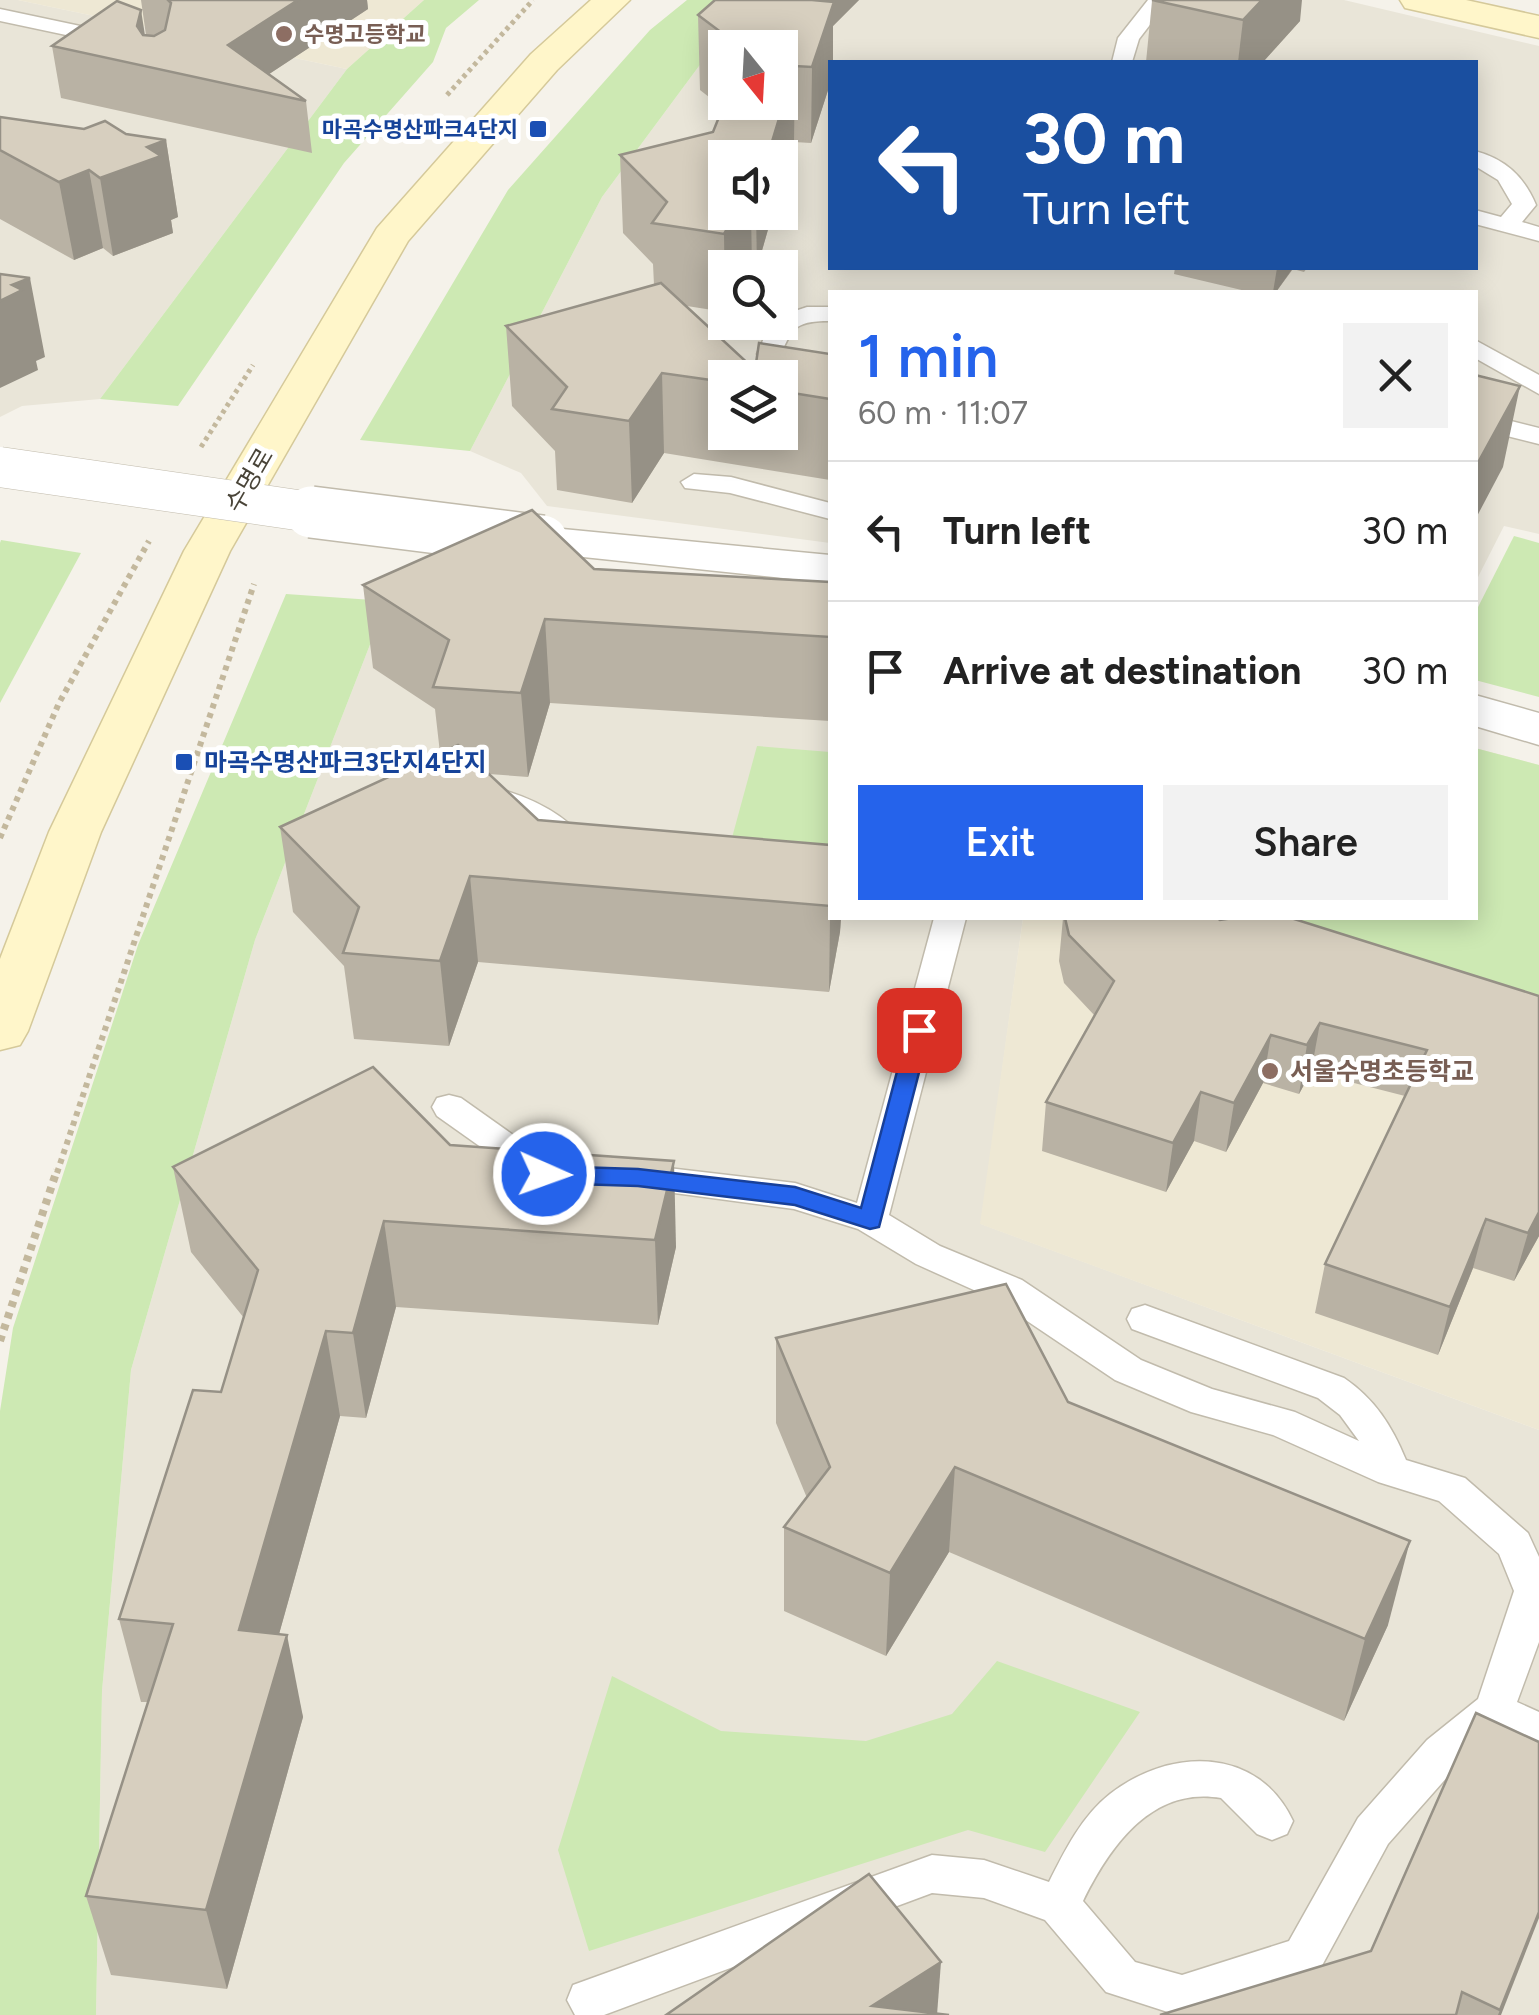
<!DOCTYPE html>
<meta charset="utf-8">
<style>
body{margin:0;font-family:Figtree,"Noto Sans KR",sans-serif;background:#f2f2f2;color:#222;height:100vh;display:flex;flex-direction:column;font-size:38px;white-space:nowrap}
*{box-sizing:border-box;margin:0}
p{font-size:32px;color:#767676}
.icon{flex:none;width:55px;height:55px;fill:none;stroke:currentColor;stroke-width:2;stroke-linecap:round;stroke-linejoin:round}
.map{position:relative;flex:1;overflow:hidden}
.sheet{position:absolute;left:828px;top:290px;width:650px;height:630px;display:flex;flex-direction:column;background:#fff;border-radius:0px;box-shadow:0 5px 25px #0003}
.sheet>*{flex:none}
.guide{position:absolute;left:828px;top:60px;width:650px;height:210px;border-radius:0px;box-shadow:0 5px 25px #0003;background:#1a4fa0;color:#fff;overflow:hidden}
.needle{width:65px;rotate:162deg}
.fabs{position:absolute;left:708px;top:30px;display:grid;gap:20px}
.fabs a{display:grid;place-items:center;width:90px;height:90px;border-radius:0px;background:#fff;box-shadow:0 5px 25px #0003;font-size:50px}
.pin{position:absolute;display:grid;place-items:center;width:85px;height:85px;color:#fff;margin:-42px;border-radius:20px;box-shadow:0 5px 15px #0006}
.me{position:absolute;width:110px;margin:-55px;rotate:92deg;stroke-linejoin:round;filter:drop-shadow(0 0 8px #0008)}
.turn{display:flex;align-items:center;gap:35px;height:210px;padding:0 30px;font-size:45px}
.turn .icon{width:130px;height:130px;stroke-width:2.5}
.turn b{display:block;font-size:70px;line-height:85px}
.round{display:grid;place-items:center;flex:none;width:105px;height:105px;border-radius:0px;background:#f2f2f2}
.headline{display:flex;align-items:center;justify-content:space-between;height:170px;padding:0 30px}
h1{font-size:60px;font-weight:600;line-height:75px;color:#2563eb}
.cta{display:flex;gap:20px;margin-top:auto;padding:20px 30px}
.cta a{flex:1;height:115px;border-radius:0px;background:#2563eb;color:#fff;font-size:40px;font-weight:600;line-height:115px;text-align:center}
.cta a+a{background:#f2f2f2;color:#222}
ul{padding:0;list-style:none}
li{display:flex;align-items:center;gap:30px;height:140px;padding:0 30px;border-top:2px solid #e0e0e0}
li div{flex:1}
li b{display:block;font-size:38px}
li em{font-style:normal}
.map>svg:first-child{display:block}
.residential{fill:#e9e5d8;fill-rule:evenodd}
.education{fill:#eee8d4}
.green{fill:#cde9b3}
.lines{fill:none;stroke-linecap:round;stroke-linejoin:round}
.lane-casing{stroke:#c1bbac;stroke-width:3}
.street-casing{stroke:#c1bbac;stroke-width:3}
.secondary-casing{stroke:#d5c99a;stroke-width:3}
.path-far2{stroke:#c3b89d;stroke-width:5;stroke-dasharray:4 4;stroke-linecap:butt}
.path-far1{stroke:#c3b89d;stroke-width:6;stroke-dasharray:5 5;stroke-linecap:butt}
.path{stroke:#c3b89d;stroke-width:8;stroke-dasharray:6 6;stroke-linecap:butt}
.lane{fill:#fff;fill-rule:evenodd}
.street{fill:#fff;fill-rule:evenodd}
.secondary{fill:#fff6ca;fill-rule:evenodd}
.street-bridge-far1-casing{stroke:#c1bbac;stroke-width:41;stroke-linecap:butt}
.street-bridge-casing{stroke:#c1bbac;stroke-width:54;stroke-linecap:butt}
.street-bridge-far1{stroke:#fff;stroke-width:40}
.street-bridge{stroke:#fff;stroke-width:51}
.wall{fill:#b9b2a4;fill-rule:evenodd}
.shaded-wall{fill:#969186}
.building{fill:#d7cfbf;stroke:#969186;stroke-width:2.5}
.route{fill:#2563eb;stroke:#184099;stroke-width:2.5}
.education-dot{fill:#8d6e63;stroke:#fff;stroke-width:4}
.transit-dot{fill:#1a4fb4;stroke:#fff;stroke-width:4}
.labels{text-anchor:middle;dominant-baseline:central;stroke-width:10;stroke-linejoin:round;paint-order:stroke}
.far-education-label{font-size:22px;font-weight:bold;fill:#785e54;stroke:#fff;text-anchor:start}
.far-transit-label{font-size:22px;font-weight:bold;fill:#164399;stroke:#fff;text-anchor:end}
.street-label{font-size:25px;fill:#494438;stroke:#fff}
.transit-label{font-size:25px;font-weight:bold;fill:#164399;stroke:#fff;text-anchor:start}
.education-label{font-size:25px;font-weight:bold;fill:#785e54;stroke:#fff;text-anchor:start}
</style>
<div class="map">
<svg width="1539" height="2015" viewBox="0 0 1539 2015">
<rect width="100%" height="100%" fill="#f5f2ea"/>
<!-- residential -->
<g class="residential">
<polygon points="0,0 18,0 347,69 100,399 22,406 0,417"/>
<path d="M772,0h572l195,46v488l-35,-8 -29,57v-291h-645v251l-283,-37 -26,-33 -51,-22 132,-254 103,-139zM725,48h55v54h-55zM830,62h645v206h-645zM725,158h55v54h-55zM725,268h55v54h-55zM725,378h55v54h-55z"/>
<polygon points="387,601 830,601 830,918 1023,918 981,1224 1539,1430 1539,2015 96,2015 102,1691 131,1370 255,940"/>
</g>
<!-- education -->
<g class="education">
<polygon points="18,0 424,0 347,69"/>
<polygon points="1475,748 1539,765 1539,1430 980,1224 1023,918 1475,918"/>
</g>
<!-- green -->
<g class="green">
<polygon points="424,0 479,0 446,28 433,62 344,163 178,406 100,399 347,69"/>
<polygon points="687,0 772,0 705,58 602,197 470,451 360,440 508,190 650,30"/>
<polygon points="1514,536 1539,543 1539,697 1475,680 1475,613"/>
<polygon points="1,540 81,553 0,703 0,543"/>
<polygon points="286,594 387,601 255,940 131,1370 102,1691 96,2015 0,2015 0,1411 13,1328 138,945"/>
<polygon points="757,746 830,752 830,864 727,856"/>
<polygon points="1475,748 1539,765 1539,996 1285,918 1475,918"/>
<polygon points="997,1661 1140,1712 1045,1852 968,1830 589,1951 558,1850 612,1676 721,1731 866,1741 952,1714"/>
</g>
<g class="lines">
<!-- lane casing -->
<g class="lane-casing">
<g id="lane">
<polygon points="1148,0 1169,0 1139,39 1132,62 1112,62 1118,38"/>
<polygon points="0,9 118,34 129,40 118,46 0,21"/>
<path d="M1475,151c30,8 49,25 61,54l-14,17 17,5v14l-64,-17v-14l26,7 11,-13 -14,-24 -23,-14z"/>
<path d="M830,307v14c-39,0 -37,9 -52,38h-18l-3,-5 14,-32h9v-6l27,-9z"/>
<polygon points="1475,340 1539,375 1539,394 1475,358"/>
<polygon points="1475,412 1539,428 1539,444 1475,428"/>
<polygon points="694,474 731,477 830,503 830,519 730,493 685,488 681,482"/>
<path d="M488,786c42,10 83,29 107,67l-4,7h-22l-40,-37 -52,-20 -4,-7 4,-7z"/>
<path d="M934,918h32l-77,297 51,31 82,34 119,80 71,29 83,23 64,29 -19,-26 -22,-17 -186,-69 -5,-10 5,-10 13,-4 199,73c31,21 48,48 62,82l59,18 63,55 5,11 6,13v85l-22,60 22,10v38l-41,-19 -41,35 -69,78 -69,127 -142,44 -71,-23 -61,-72 -61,-22 -52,-5 -328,122h-29l-8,-15 6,-15 359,-130 52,5 65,22c16,-32 33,-66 61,-88 60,-47 148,-48 183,27l-6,13 -15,6 -15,-6 -36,-36c-69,-12 -111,48 -138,103l52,61 47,13 107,-34 69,-123 69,-78 51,-41 36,-108 -15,-37 -60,-53 -61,-19 -105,-47 -82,-23 -76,-32 -119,-80 -80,-36 -58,-35 -64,-20 -172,-23 -5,-9 5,-9 12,-4 161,19 62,20z"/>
<polygon points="449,1095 461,1098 557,1166 562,1175 557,1184 545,1188 533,1184 437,1116 432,1107 437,1098"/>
</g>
</g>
<!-- street casing -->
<g class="street-casing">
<g id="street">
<polygon points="542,527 830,555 830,583 526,551 519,541 526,531"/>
<polygon points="1475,695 1539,713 1539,745 1475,726"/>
</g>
</g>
<!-- secondary casing -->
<g class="secondary-casing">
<g id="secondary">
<polygon points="591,0 630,0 557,70 408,241 230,551 101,832 28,1031 20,1045 0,1050 0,959 49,832 184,551 377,228 531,54"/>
<polygon points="1400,0 1466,0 1539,16 1539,38 1405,8"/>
</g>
</g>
<!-- path-far2 -->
<g class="path-far2">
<polyline points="447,95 533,0"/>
<polyline points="201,447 253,365"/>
</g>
<!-- path-far1 -->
<g class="path-far1">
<polyline points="0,838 59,703 149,541"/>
<polyline points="57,1173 254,584"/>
</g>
<!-- path -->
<polyline class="path" points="0,1341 57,1170"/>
<!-- lane -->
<use href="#lane" class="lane"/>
<!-- street -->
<use href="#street" class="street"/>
<!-- secondary -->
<use href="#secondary" class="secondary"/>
<!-- street-bridge-far1 casing -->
<g class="street-bridge-far1-casing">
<polyline id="street-bridge-far1" points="0,467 331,515"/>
</g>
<!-- street-bridge casing -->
<g class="street-bridge-casing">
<polyline id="street-bridge" points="311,512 542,541"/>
</g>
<!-- street-bridge-far1 -->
<use href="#street-bridge-far1" class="street-bridge-far1"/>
<!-- street-bridge -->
<use href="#street-bridge" class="street-bridge"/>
</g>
<!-- wall -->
<g class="wall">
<polygon points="141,0 367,0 368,9 269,74 306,101 312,153 61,98 52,46 146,35"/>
<path d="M715,0h144l-26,26v36h-3v22l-19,59 -17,-1 -14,48v-32l-55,54h48l-16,56h-32v44l-38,-6 68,64 75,-16v126l-166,-27 -32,50 -75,-13 -2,-39 -43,-45 -6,-80 148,-41 -1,-21 -30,-31 -3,-78 93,-23 10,-24 -23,-18 -2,-75zM725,48h55l-55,54zM725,378h55v54h-55z"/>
<polygon points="1152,1 1300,21 1263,62 1146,62"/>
<polygon points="0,117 166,140 178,217 171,220 173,233 113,256 103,248 74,260 0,219"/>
<polygon points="1175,268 1307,268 1304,272 1293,269 1276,292 1250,292 1174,274"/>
<polygon points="594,569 830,582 830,721 550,703 528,777 489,774 538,820 830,845 830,918 841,918 840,932 829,992 478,962 449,1046 354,1039 344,966 293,912 280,827 440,753 435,709 373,668 363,585"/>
<polygon points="1063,918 1217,918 1220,920 1539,996 1539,1236 1514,1281 1473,1268 1438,1355 1315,1313 1325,1264 1405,1096 1311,1072 1299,1094 1263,1083 1226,1152 1194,1141 1166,1192 1042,1151 1046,1102 1095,1016 1064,983 1059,961"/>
<polygon points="450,1145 676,1247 658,1325 396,1307 366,1418 340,1416 279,1634 303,1717 227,1989 111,1975 86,1896 148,1702 141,1702 119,1619 221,1392 244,1318 191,1252 173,1167"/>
<polygon points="776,1338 1068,1402 1388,1625 1344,1721 949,1552 886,1656 784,1611 784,1527 807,1498 776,1423"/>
<polygon points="1476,1713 1501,2015 1160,2015 1371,1951"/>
</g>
<!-- shaded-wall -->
<g class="shaded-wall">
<polygon points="298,0 367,0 368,9 248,88 228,45"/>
<polygon points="788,0 859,0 833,26 833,62 830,62 830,84 811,143 812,67"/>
<polygon points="1262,0 1302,0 1300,21 1263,62 1238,62 1243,20"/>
<polygon points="141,10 149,61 137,26"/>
<polygon points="795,66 794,142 780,190 780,158 767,158"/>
<polygon points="166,140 178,217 171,220 173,233 113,256 100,178 147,147"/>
<polygon points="89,170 103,248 74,260 59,182"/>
<polygon points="737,212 751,212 752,268 725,268 725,312 724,234"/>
<polygon points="756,212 773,212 757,268"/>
<polygon points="1277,268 1293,268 1276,292 1273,292"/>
<polygon points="30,278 45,357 36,361 38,370 0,388 0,301 12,285"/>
<polygon points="662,373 664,453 632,503 629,421"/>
<polygon points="1520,386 1503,467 1475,520 1475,468"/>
<polygon points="545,619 550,703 528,777 521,693"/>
<polygon points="470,876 478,962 449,1046 440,961"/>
<polygon points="830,918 841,918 840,932 829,992"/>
<polygon points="1320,1023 1311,1072 1299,1094 1307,1045"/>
<polygon points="1271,1035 1263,1083 1226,1152 1234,1103"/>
<polygon points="1201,1092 1194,1141 1166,1192 1173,1143"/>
<polygon points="674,1161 676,1247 658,1325 655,1240"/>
<polygon points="1539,1212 1539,1236 1514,1281 1528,1233"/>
<polygon points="1486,1219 1473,1268 1438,1355 1450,1307"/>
<polygon points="384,1221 396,1307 366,1418 353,1333"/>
<polygon points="326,1331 340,1416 257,1713 239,1630"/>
<polygon points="955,1467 949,1552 886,1656 890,1573"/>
<polygon points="1410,1541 1388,1625 1344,1721 1365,1639"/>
<polygon points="287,1635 303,1717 227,1989 206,1910"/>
<polygon points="1539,1912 1539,1918 1501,2015 1498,2015"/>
<polygon points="941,1962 937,2015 872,2006"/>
</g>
<!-- building -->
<g class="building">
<polygon points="168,0 298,0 228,45 306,101 52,46 117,1 141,10 137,26 143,35 154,36 165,30 171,3"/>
<polygon points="715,0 812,0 834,2 812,67 795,66 767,158 725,158 725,212 737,212 724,234 652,223 667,202 620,155 713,132 725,102 780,102 780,48 742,48 698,15"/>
<polygon points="1152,0 1262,0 1243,20"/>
<polygon points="0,117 84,129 105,121 126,134 166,140 147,147 161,156 100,178 89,170 59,182 0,150"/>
<polygon points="0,274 30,278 12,285 22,290 0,301"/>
<polygon points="661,283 755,370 759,343 830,354 830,399 780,391 780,378 725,378 725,382 662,373 629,421 552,409 567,387 506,326"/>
<polygon points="1475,375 1520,386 1475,468"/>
<polygon points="532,510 594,569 830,582 830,637 545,619 521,693 433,687 449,640 363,585"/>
<polygon points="458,745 538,820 830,845 830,906 470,876 440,961 343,953 359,907 280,827"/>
<polygon points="1065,918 1217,918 1220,920 1233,918 1291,918 1539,996 1539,1212 1528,1233 1486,1219 1450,1307 1325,1264 1427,1050 1320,1023 1307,1045 1271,1035 1234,1103 1201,1092 1173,1143 1046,1102 1114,981 1069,935"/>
<polygon points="373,1067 450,1145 674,1161 655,1240 384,1221 353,1333 326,1331 239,1630 287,1635 206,1910 86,1896 173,1624 119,1619 193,1390 221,1392 258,1270 173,1167"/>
<polygon points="1006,1284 1068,1402 1410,1541 1365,1639 955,1467 890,1573 784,1527 830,1467 776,1338"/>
<polygon points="1476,1713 1539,1742 1539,1912 1500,2010 1462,1992 1456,2015 1160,2015 1371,1951"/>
<polygon points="869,1874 941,1962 872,2006 949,2015 666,2015"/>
</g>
<!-- route -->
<polygon class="route" points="919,1022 930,1030 879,1227 870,1229 795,1205 638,1186 544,1183 532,1174 544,1166 638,1169 795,1187 861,1208 908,1030"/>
<!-- markers -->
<g class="education-dot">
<circle cx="284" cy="34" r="10"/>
<circle cx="1270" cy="1071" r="10"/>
</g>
<g class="transit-dot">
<rect x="528" y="119" width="20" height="20" rx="5"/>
<rect x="174" y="752" width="20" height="20" rx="5"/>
</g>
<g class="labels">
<!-- far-education labels -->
<g class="far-education-label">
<text x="304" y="34">수명고등학교</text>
</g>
<!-- far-transit labels -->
<g class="far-transit-label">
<text x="518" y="129">마곡수명산파크4단지</text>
</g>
<!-- street labels -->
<g class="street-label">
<text transform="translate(249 480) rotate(-60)">수명로</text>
</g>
<!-- transit labels -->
<g class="transit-label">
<text x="204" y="762">마곡수명산파크3단지4단지</text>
</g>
<!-- education labels -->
<g class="education-label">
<text x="1290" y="1071">서울수명초등학교</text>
</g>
</g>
</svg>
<div class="fabs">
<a><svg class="needle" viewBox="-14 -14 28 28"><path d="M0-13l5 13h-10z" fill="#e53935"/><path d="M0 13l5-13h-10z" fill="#767676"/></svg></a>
<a><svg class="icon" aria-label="sound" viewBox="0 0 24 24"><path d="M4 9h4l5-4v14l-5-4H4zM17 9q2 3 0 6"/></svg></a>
<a><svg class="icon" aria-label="search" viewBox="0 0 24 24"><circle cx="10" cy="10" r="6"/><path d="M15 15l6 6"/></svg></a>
<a><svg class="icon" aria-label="layers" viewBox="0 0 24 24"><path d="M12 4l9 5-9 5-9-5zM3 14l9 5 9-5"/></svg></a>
</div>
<div class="pin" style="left:919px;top:1030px;background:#d93025"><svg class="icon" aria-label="arrive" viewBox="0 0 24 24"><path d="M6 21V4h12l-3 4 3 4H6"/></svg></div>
<svg class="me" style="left:544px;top:1174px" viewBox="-20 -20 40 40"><circle r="17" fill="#2563eb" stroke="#fff" stroke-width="3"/><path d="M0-11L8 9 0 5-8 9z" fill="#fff"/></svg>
<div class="guide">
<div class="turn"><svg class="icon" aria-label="left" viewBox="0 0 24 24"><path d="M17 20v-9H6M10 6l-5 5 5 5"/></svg><div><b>30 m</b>Turn left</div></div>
</div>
<section class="sheet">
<div class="headline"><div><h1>1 min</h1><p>60 m · 11:07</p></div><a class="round"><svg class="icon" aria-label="close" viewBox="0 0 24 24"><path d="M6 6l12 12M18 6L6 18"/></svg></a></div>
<ul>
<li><svg class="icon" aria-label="left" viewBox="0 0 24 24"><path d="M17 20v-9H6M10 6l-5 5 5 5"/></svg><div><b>Turn left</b></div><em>30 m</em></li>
<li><svg class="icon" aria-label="arrive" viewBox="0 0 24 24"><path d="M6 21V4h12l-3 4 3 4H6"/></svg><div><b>Arrive at destination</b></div><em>30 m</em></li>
</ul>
<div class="cta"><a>Exit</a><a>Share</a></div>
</section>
</div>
